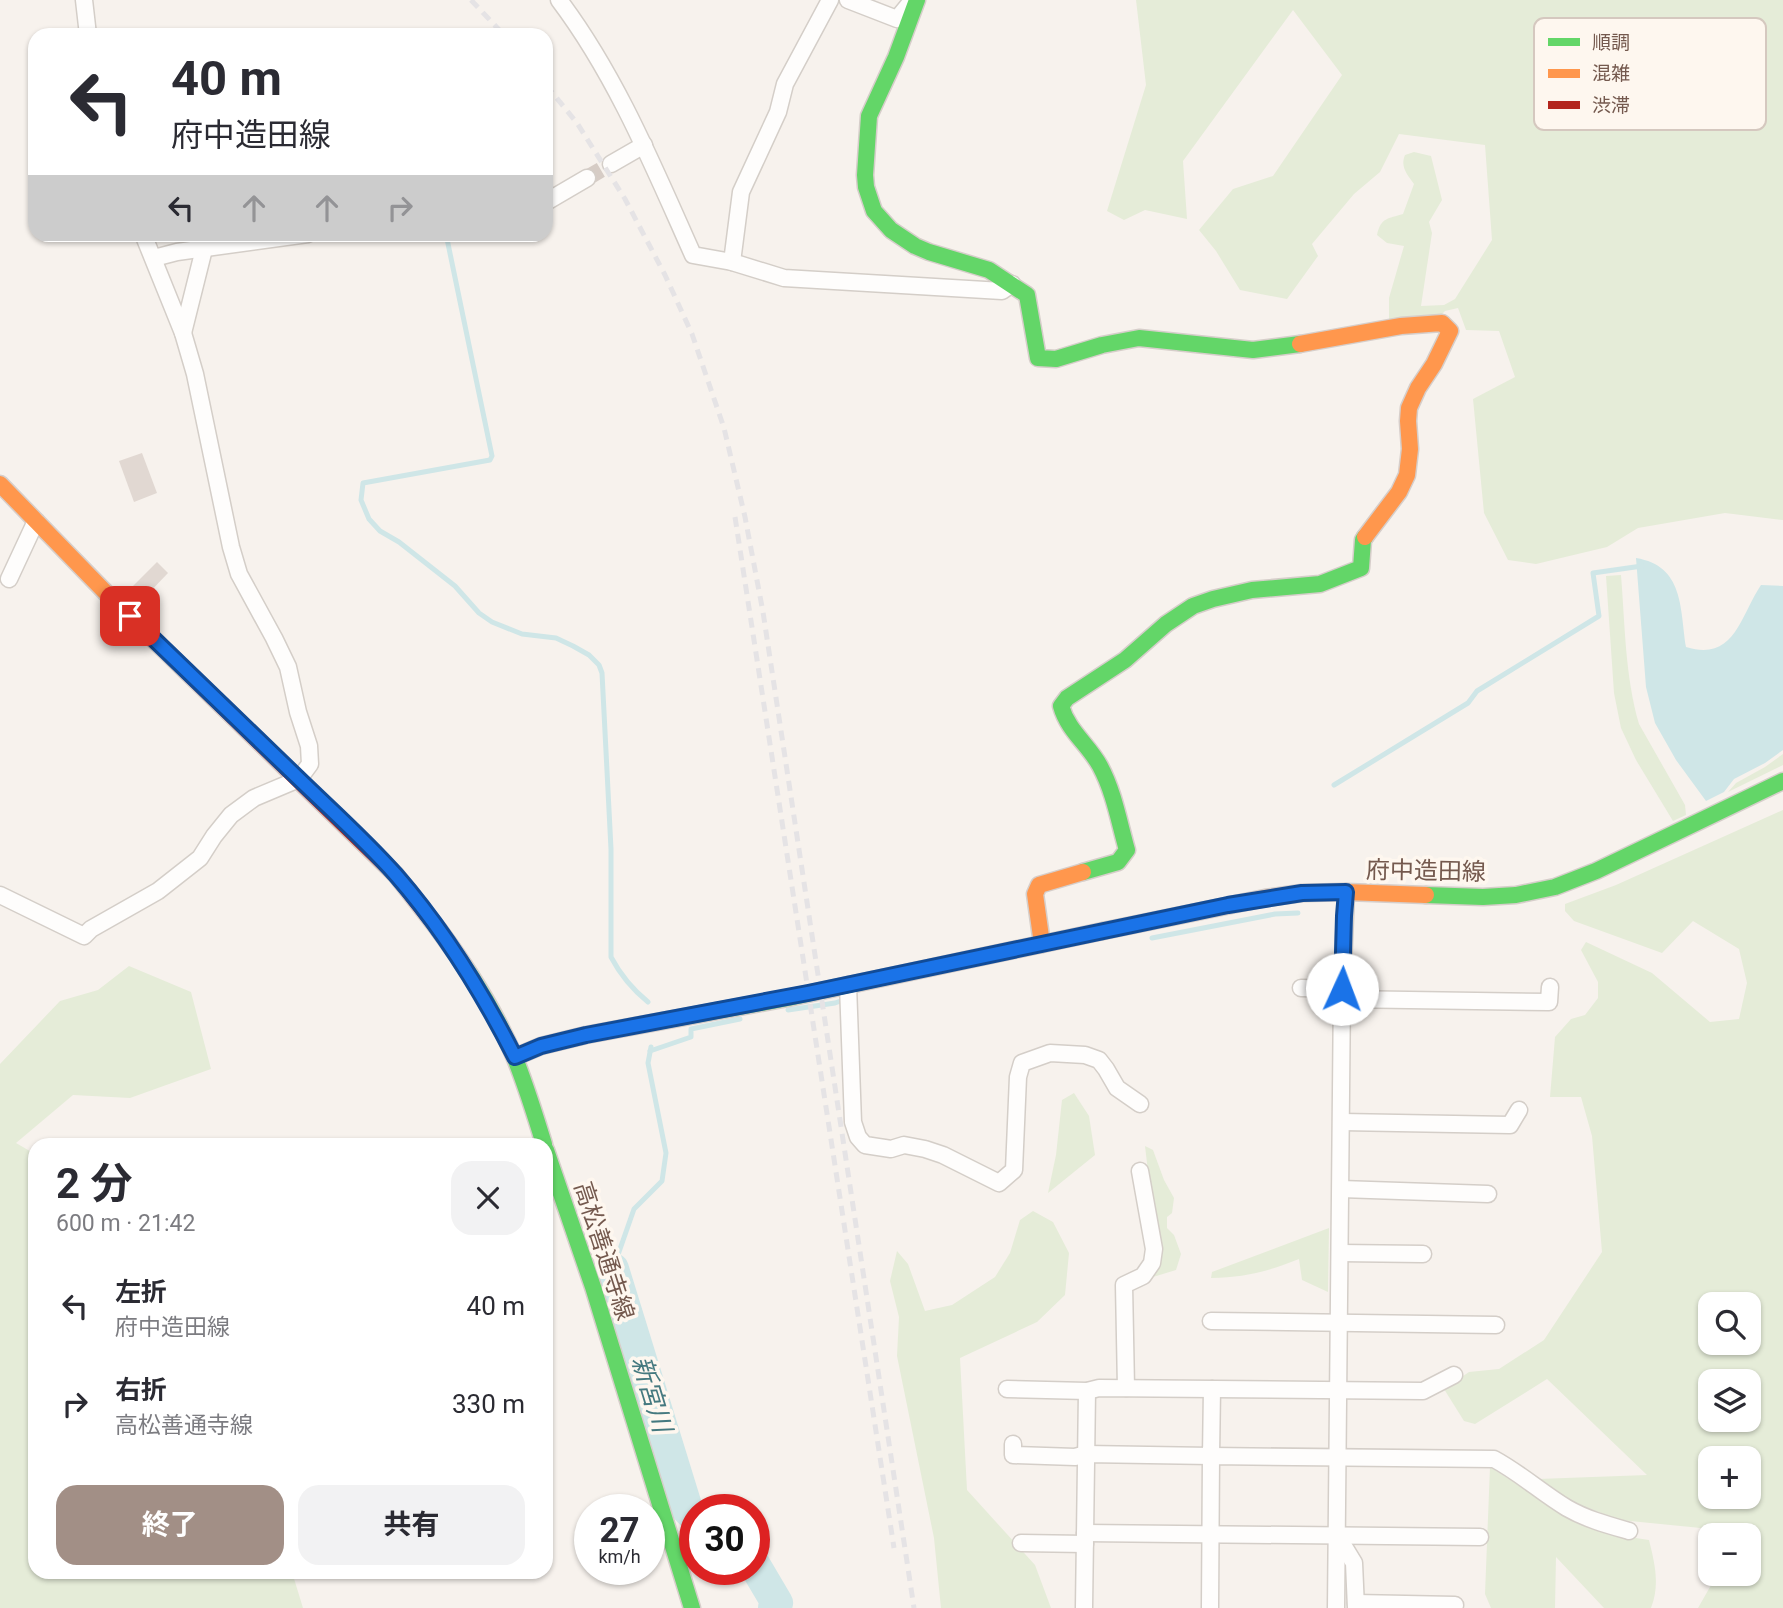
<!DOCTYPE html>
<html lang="ja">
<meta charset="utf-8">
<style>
body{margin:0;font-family:Roboto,"Noto Sans JP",sans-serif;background:#f2f2f3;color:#2b2b33;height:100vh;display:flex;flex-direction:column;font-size:26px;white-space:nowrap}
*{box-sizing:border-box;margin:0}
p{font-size:23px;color:#7c7c81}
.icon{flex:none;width:38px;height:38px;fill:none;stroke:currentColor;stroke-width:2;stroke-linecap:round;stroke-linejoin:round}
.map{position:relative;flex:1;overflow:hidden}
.details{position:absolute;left:28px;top:1138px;width:525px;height:441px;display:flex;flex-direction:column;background:#fff;border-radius:21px;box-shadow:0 2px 5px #0004}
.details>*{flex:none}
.top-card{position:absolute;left:28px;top:28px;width:525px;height:214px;border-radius:21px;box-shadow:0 2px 5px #0004;background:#fff;color:#2b2b33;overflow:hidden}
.fabs{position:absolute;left:1698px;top:1292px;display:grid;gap:14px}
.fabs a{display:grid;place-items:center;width:63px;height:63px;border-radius:14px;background:#fff;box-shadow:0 2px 5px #0004;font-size:35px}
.speed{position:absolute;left:574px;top:1494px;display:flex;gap:14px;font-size:35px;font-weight:700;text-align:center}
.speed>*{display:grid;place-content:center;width:91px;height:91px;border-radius:50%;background:#fff;box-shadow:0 2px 5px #0004;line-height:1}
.speed small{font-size:18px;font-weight:400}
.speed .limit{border:10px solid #d22;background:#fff;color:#111}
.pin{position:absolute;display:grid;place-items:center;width:60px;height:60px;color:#fff;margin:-30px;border-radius:14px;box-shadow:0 4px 10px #0006}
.me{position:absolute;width:77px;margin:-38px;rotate:2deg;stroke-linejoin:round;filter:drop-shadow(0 0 5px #0008)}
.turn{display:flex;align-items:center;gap:24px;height:147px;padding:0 28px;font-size:32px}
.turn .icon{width:91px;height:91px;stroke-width:2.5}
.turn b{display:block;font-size:49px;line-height:60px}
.lanes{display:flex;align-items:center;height:66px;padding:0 28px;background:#0003;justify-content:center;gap:35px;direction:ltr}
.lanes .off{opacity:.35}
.round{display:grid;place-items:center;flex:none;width:74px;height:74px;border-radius:21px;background:#f2f2f3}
.overview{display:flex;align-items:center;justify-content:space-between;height:119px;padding:0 28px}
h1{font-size:42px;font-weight:700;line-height:52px}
.primary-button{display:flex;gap:14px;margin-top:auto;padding:14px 28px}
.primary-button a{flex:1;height:80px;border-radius:21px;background:#a28f86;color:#fff;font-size:28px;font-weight:700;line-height:80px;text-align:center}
.primary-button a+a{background:#f2f2f3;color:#2b2b33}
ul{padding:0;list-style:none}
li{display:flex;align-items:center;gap:21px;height:98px;padding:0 28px}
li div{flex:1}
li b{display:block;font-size:26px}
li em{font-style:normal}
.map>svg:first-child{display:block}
.green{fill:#e5ecd8;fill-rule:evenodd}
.water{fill:#cfe6e7}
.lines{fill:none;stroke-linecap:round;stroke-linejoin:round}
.stream{stroke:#cfe6e7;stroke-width:5}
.river{stroke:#cfe6e7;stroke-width:32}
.building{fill:#e1d8d2}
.street-tunnel{stroke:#d6ccc5;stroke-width:16;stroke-dasharray:16 8;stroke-linecap:butt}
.street-casing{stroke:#d4cec8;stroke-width:19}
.fast-casing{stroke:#d6ceca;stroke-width:19}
.slow-casing{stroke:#d6ceca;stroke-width:19}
.jam-casing{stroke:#d6ceca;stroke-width:19}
.street{stroke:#fefdfc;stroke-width:16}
.fast{stroke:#63d668;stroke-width:16}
.slow{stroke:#ff974d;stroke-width:16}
.jam{stroke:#b3261e;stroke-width:16}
.rail{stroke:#e5e3e5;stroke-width:5;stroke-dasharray:10 7;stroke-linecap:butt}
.route-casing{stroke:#114b97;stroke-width:18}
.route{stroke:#1a73e8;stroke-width:12}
.labels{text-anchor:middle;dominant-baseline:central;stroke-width:7;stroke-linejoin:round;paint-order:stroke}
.street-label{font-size:24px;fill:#74594e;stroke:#fef7ef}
.water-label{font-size:26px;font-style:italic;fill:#45797f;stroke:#fef7ef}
.key{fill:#fef7ef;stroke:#d5c8bf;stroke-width:2}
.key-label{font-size:19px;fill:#74594e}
</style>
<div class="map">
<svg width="1783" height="1608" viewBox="0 0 1783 1608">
<rect width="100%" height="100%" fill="#f7f2ed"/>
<!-- green -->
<g class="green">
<path d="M1136,0h647v520l-58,-7 -87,15 -31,19 -71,17 -28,-4 -24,-47 -11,-114 42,-22 -16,-46 -33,-1 -8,-22 -13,3 -7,7 -49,5v-25l15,-52 -17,-3 -10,-8c4,-18 11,-16 26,-21l11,-30c-7,-10 -14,-17 -9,-29l9,-3 17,4 11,44 -13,22 3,11 -11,73 23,-1 11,-6 37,-59 -7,-95 -86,-11 -19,38 -26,22 -42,50 6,12 -31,43 -47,-9 -24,-39 -17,-21 34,-41 40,-13 69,-101 -49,-65 -110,151 4,58 -42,-9 -21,10 -17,-9 39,-126z"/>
<path d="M1621,575c4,49 4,101 18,149l46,81 1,10 -13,6 -37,-61 -15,-32 -7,-35 -8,-117z"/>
<polygon points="1783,754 1783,765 1728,792 1736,783 1765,767"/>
<path d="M1783,810v798h-85l20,-35h30v-38h-8l1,-3 -121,-12 -48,-18 -34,-23 109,-4 -100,-96 -72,45 -11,-3 -20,-32 25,-17 30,-3 45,-29 58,-88 -10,-116 -11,-39h-31l5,-60 16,-18 14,-4 13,-17v-16l-17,-32 5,-8 66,31 58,49 29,-3 8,-36 -8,-34 -46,-28 -31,32 -88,-32 -9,-10v-7l51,-19zM1710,1304h38v38h-38zM1710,1381h38v38h-38zM1710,1458h38v38h-38z"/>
<polygon points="129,966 191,992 211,1069 130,1098 73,1095 16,1143 35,1154 35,1572 292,1572 303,1608 0,1608 0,1064 60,1001 98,990"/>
<polygon points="1074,1093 1089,1116 1095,1155 1048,1193 1056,1155 1062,1100"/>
<polygon points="1145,1146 1153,1150 1164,1180 1174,1198 1172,1213 1167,1217 1167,1228 1174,1235 1181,1254 1176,1270 1153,1277 1159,1265"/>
<polygon points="1033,1211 1053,1222 1069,1253 1065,1295 1037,1322 960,1358 967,1490 1035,1565 1051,1608 941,1608 934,1538 897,1356 899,1317 890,1281 897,1251 908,1264 925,1311 952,1305 995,1277 1010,1253 1020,1220"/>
<path d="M1329,1228l-1,64 -26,-12 -3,-21c-33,13 -52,18 -88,19l1,-6z"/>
<path d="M1490,1467l86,55 40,13 33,5c6,24 11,45 2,68h-47l-48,-51 -1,51h-64l-6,-14z"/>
</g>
<!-- water -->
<path class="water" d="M1636,558c48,8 44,50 50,89 49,15 54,-31 75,-62l22,1v164l-18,13 -31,16 -10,13 -18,9 -30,-41 -21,-37 -9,-36z"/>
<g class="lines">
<!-- stream -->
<g class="stream">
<path d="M446,234l46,222 -2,4 -127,23 -2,17 8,19 11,12 19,11 56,44 24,27 13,9 30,12 34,4 17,8 16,9 10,10 3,8 9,176v108c10,19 21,32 37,45"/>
<polyline points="1334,785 1468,703 1477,691 1599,616 1593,573 1642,566"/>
<polyline points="1152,938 1275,914 1298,913"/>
<polyline points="788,1010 835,1003 846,999"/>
<polyline points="650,1051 691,1037 691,1029 740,1019"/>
<polyline points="613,1269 634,1209 662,1181 666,1153 648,1063 651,1047"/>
</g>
<!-- river -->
<g class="river">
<polyline points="613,1269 687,1509 695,1517"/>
<polyline points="754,1564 777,1603 774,1608"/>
</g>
</g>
<!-- building -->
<g class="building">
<polygon points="142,453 157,493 134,502 119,461"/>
<polygon points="157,562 168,573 144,598 132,587"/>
</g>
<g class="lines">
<!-- street-tunnel -->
<polyline class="street-tunnel" points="587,178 611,164"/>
<!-- street casing -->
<g class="street-casing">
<g id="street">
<polyline points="84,0 88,35"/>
<path d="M559,0c58,77 95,168 134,255l39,7 52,16 218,13 10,-7"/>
<polyline points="848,0 897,19 911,2"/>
<polyline points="611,164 644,145"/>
<polyline points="546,202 587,178"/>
<polyline points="154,258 177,252 308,234"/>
<polyline points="732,262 741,192 778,112 785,84 830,0"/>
<polyline points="183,333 204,249"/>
<polyline points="9,579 36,521"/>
<polyline points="0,895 84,936 91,929 158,891 200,858 214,836 231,815 254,798 299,779 310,764 309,746 298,712 288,667 274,638 239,574 231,547 195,374 183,333 143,234"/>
<polyline points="848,985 853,1122 858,1137 865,1145 891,1149 904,1145 925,1149 943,1155 999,1183 1014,1170 1018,1077 1022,1063 1050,1053 1085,1055 1099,1060 1106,1069 1117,1088 1140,1104"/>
<polyline points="1301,988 1342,989"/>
<polyline points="1342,999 1549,1002 1550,987"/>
<polyline points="1342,1122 1510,1125 1519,1110"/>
<polyline points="1341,1189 1488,1194"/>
<polyline points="1340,1253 1423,1254"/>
<polyline points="1211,1321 1496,1325"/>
<polyline points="1126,1388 1124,1285 1143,1276 1152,1263 1154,1249 1140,1171"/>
<polyline points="1007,1389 1087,1391 1099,1388 1423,1391 1454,1375"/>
<polyline points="1013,1444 1013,1455 1075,1457 1086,1454 1211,1456 1212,1389"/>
<polyline points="1085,1533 1480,1537"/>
<polyline points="1337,1535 1354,1563 1356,1608"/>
<polyline points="1021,1543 1085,1544"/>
<polyline points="1356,1603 1455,1605"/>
<polyline points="1084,1608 1087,1391"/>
<path d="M1210,1608l1,-152 283,3c26,14 48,34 73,49 19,11 41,17 62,23"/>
<polyline points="1336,1608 1342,989 1346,892"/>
</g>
</g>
<!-- fast casing -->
<g class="fast-casing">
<g id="fast">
<polyline points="917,0 896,57 869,116 865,175 866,187 874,211 891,230 915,246 929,252 989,270 1027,295 1038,358 1056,359 1102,345 1139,338 1253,350 1300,344"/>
<path d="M1083,872l35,-10 9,-12c-8,-28 -13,-58 -27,-84 -12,-22 -32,-35 -39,-60l6,-8 58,-38 41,-36 27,-18 20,-7 39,-9 68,-6 41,-16 2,-28 2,-3"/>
<polyline points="1426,895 1483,897 1516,895 1555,887 1596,871 1783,781"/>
<path d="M439,930c29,39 56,81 75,126 12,29 21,59 30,88"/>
<polyline points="515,1057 541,1046 586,1035 788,998 1103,931"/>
<polyline points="546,1150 593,1287 692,1608"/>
</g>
</g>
<!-- slow casing -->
<g class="slow-casing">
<g id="slow">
<polyline points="1300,344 1401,326 1442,323 1450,331 1434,364 1418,388 1409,408 1408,421 1410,449 1407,475 1399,492 1365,537"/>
<polyline points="0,484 111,598 187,672"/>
<polyline points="1103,931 1265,898 1302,893 1346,892 1426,895"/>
<polyline points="1042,944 1035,894 1039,885 1083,872"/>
</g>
</g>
<!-- jam casing -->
<g class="jam-casing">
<polyline id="jam" points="187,672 396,875 439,930"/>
</g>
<!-- street -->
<use href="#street" class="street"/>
<!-- fast -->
<use href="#fast" class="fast"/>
<!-- slow -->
<use href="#slow" class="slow"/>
<!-- jam -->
<use href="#jam" class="jam"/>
<!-- rail -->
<g class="rail">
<polyline points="471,0 504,35"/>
<polyline points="546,85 577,123 625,199 665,275 692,334 724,428 745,517 763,612 914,1608"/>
<polyline points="735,517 894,1548"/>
</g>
</g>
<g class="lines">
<!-- route casing -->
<g class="route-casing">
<path id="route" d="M130,616c56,54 112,108 168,162 33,32 68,63 98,97 48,55 86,117 119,182l26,-11 45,-11 222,-42 420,-88 74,-12 44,-1 -2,24 -2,73"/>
</g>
<!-- route -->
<use href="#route" class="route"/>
</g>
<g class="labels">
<!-- street labels -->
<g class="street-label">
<text transform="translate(1426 871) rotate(1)">府中造田線</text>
<text transform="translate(604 1251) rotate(72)">高松善通寺線</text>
</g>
<!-- water labels -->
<g class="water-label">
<text transform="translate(652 1394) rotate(73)">新宮川</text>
</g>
</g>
<!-- legend -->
<rect x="1534" y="18" width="232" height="112" rx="10" class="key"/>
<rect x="1548" y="38" width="32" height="8" fill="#63d668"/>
<rect x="1548" y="69" width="32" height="9" fill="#ff974d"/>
<rect x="1548" y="101" width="32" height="8" fill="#b3261e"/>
<g class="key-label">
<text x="1592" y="49">順調</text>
<text x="1592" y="80">混雑</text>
<text x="1592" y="112">渋滞</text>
</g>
</svg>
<div class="fabs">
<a><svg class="icon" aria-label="search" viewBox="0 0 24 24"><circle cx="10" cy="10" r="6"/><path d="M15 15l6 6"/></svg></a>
<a><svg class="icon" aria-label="layers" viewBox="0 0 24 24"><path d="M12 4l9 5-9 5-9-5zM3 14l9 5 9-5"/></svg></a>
<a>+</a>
<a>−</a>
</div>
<div class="speed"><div>27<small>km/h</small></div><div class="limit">30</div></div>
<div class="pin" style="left:130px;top:616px;background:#d93025"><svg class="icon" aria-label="arrive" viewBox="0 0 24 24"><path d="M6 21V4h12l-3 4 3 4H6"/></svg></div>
<svg class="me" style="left:1342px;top:989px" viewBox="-20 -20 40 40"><circle r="19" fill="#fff"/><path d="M0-13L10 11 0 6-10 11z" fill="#1a73e8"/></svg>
<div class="top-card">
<div class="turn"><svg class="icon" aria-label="left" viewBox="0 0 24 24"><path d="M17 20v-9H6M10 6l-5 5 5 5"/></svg><div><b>40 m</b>府中造田線</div></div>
<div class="lanes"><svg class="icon" aria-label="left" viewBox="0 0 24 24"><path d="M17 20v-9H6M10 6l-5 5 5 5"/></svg><svg class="icon off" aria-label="ahead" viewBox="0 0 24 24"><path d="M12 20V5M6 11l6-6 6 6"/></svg><svg class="icon off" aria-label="ahead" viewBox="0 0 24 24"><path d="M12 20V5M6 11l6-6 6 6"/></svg><svg class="icon off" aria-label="right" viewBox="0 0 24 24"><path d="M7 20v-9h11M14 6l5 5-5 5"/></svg></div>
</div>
<section class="details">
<div class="overview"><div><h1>2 分</h1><p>600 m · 21:42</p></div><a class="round"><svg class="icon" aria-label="close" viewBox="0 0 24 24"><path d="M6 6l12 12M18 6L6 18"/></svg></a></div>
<ul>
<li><svg class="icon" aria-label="left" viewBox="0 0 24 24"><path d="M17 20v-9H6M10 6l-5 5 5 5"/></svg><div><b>左折</b><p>府中造田線</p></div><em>40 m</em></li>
<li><svg class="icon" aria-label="right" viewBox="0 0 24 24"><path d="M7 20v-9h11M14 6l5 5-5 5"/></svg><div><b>右折</b><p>高松善通寺線</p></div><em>330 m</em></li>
</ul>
<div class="primary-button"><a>終了</a><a>共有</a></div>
</section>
</div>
